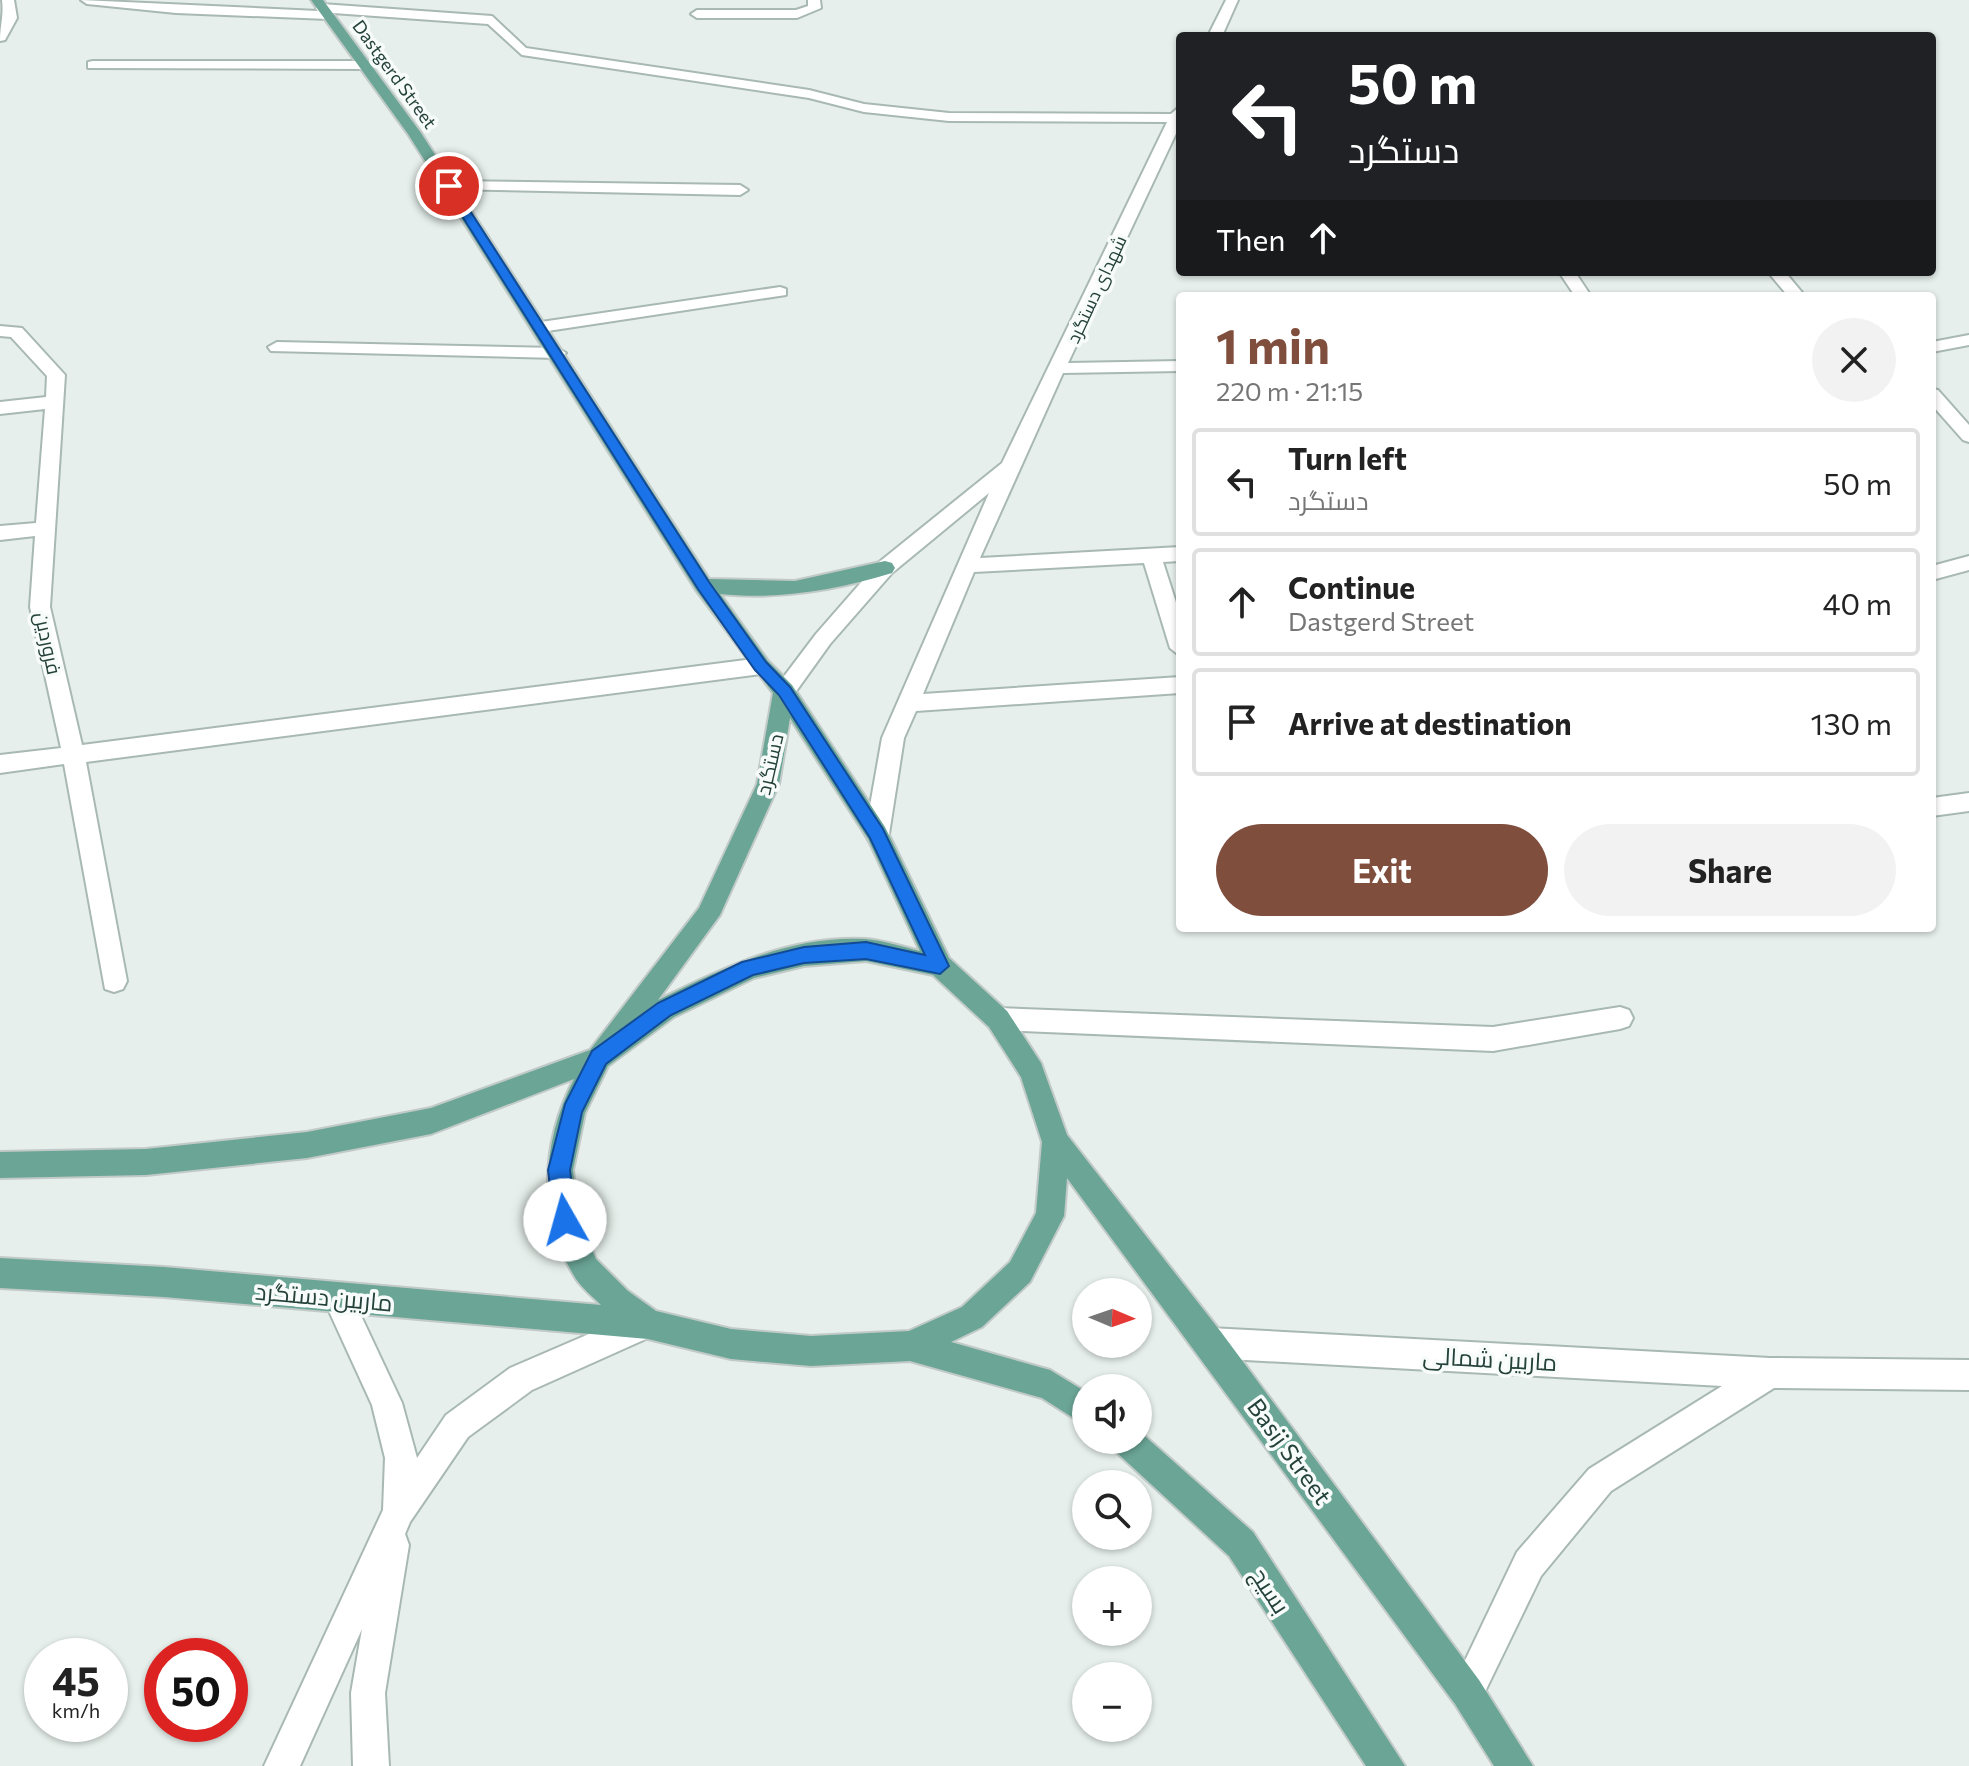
<!DOCTYPE html>
<meta charset="utf-8">
<style>
body{margin:0;font-family:Commissioner,Cairo,sans-serif;background:#f2f2f2;color:#222;height:100vh;display:flex;flex-direction:column;font-size:30px;white-space:nowrap}
*{box-sizing:border-box;margin:0}
p{font-size:26px;color:#767676}
.icon{flex:none;width:44px;height:44px;fill:none;stroke:currentColor;stroke-width:2;stroke-linecap:round;stroke-linejoin:round}
.map{position:relative;flex:1;overflow:hidden}
.side{position:absolute;left:1176px;top:292px;width:760px;height:640px;display:flex;flex-direction:column;background:#fff;border-radius:8px;box-shadow:0 2px 6px #0004}
.side>*{flex:none}
.banner{position:absolute;left:1176px;top:32px;width:760px;height:244px;border-radius:8px;box-shadow:0 2px 6px #0004;background:#202124;color:#fff;overflow:hidden}
.needle{width:52px;rotate:92deg}
.buttons{position:absolute;left:1072px;top:1278px;display:grid;gap:16px}
.buttons a{display:grid;place-items:center;width:80px;height:80px;border-radius:50%;background:#fff;box-shadow:0 2px 6px #0004;font-size:40px}
.speed{position:absolute;left:24px;top:1638px;display:flex;gap:16px;font-size:40px;font-weight:700;text-align:center}
.speed>*{display:grid;place-content:center;width:104px;height:104px;border-radius:50%;background:#fff;box-shadow:0 2px 6px #0004;line-height:1}
.speed small{font-size:20px;font-weight:400}
.speed .limit{border:12px solid #d22;background:#fff;color:#111}
.pin{position:absolute;display:grid;place-items:center;width:68px;height:68px;color:#fff;margin:-34px;border:4px solid #fff;border-radius:50%;box-shadow:0 2px 8px #0007}
.me{position:absolute;width:88px;margin:-44px;rotate:353deg;stroke-linejoin:round;filter:drop-shadow(0 0 6px #0008)}
.turn{display:flex;align-items:center;gap:28px;height:168px;padding:0 40px;font-size:36px}
.turn .icon{width:104px;height:104px;stroke-width:2.5}
.turn b{display:block;font-size:56px;line-height:68px}
.then{display:flex;align-items:center;height:76px;padding:0 40px;background:#0003;gap:16px;font-size:30px}
.round{display:grid;place-items:center;flex:none;width:84px;height:84px;border-radius:42px;background:#f2f2f2}
.head{display:flex;align-items:center;justify-content:space-between;height:136px;padding:0 40px}
h1{font-size:48px;font-weight:700;line-height:60px;color:#804e3d}
.action{display:flex;gap:16px;margin-top:auto;padding:16px 40px}
.action a{flex:1;height:92px;border-radius:48px;background:#804e3d;color:#fff;font-size:32px;font-weight:700;line-height:92px;text-align:center}
.action a+a{background:#f2f2f2;color:#222}
ul{padding:0;list-style:none}
li{display:flex;align-items:center;gap:24px;height:108px;margin:0 16px 12px;padding:0 24px;border:4px solid #e0e0e0;border-radius:8px}
li div{flex:1}
li b{display:block;font-size:30px}
li em{font-style:normal}
.map>svg:first-child{display:block}
.lines{fill:none;stroke-linecap:round;stroke-linejoin:round}
.minor-casing{stroke:#a8b8b2;stroke-width:4}
.major-casing{stroke:#c2cac8;stroke-width:4}
.minor{fill:#fff;fill-rule:evenodd}
.major{fill:#6aa596;fill-rule:evenodd}
.route{fill:#1a73e8;stroke:#114b97;stroke-width:2}
.labels{text-anchor:middle;dominant-baseline:central;stroke-width:7;stroke-linejoin:round;paint-order:stroke}
.far-street-label{font-size:18px;fill:#24423a;stroke:#f7fbf9}
.street-label{font-size:20px;fill:#24423a;stroke:#f7fbf9}
.near-street-label{font-size:24px;fill:#24423a;stroke:#f7fbf9}
</style>
<div class="map">
<svg width="1969" height="1766" viewBox="0 0 1969 1766">
<rect width="100%" height="100%" fill="#e6efeb"/>
<g class="lines">
<!-- minor casing -->
<g class="minor-casing">
<g id="minor">
<path d="M2,0h12l3,18 -12,22 -5,1c0,-16 4,-25 2,-41z"/>
<polygon points="81,0 318,11 316,8 322,4 492,16 526,48 809,90 864,104 949,113 1171,114 1180,106 1180,125 1068,363 1180,361 1180,371 1063,373 980,558 1180,547 1180,561 1163,562 1180,615 1180,656 1170,648 1144,563 974,572 923,694 1180,677 1180,693 916,711 904,738 889,834 885,841 869,841 865,834 882,738 989,493 892,573 830,644 792,697 784,699 773,691 816,634 878,563 1002,463 1167,122 949,121 864,112 809,98 522,55 488,24 333,13 333,18 328,19 176,13 87,4"/>
<polygon points="808,0 820,0 821,8 797,18 697,18 691,14 697,10 796,10 808,6"/>
<polygon points="1226,0 1238,0 1222,36 1208,36"/>
<polygon points="93,61 364,61 371,65 364,69 88,68 88,62"/>
<polygon points="449,181 740,185 748,190 740,195 444,189 444,183"/>
<polygon points="1559,272 1575,272 1591,296 1575,296"/>
<polygon points="1768,272 1785,272 1805,296 1788,296"/>
<polygon points="780,287 786,289 786,295 541,332 533,327 541,322"/>
<polygon points="0,326 22,328 65,375 50,607 82,745 761,658 772,666 761,674 86,762 127,981 123,989 114,992 105,989 64,764 0,773 0,755 61,748 30,607 35,536 0,540 0,526 36,523 45,409 0,414 0,402 46,397 47,376 11,337 0,336"/>
<polygon points="1969,335 1969,345 1932,352 1932,342"/>
<polygon points="277,342 557,348 566,353 557,358 271,351 268,347"/>
<polygon points="1932,389 1938,390 1969,425 1969,442 1963,440 1932,405"/>
<polygon points="1969,556 1969,570 1932,580 1932,566"/>
<polygon points="1969,793 1969,811 1932,816 1932,798"/>
<polygon points="1620,1007 1629,1010 1633,1018 1629,1026 1620,1029 1493,1051 998,1030 989,1027 985,1019 989,1011 998,1008 1493,1027"/>
<polygon points="338,1283 348,1288 402,1403 417,1458 446,1415 510,1368 647,1309 657,1314 662,1324 657,1334 532,1390 468,1437 410,1522 405,1534 409,1545 385,1693 389,1766 353,1766 351,1693 362,1629 300,1766 264,1766 383,1510 385,1458 372,1405 323,1298 328,1288"/>
<polygon points="1210,1328 1770,1358 1969,1360 1969,1390 1774,1388 1611,1491 1541,1576 1479,1704 1467,1709 1455,1704 1450,1692 1517,1552 1589,1469 1722,1386 1210,1358 1199,1354 1195,1343 1199,1332"/>
</g>
</g>
<!-- major casing -->
<g class="major-casing">
<g id="major">
<path d="M311,0h12l98,133 288,446 86,2 90,-20 7,2 3,5 -3,5c-57,17 -112,27 -172,21l48,67 24,24 93,142 64,131 58,53 34,52 26,72 154,197 258,348 54,86h-39l-39,-62 -388,-526 -3,38 -34,66 -48,45 -31,15 99,28 36,22v34l-44,-28 -132,-37 -99,5 -80,-7 -83,-20 -484,-42 -164,-9v-30l164,9 437,38c-8,-8 -19,-17 -25,-26 -40,-63 -34,-137 -2,-200l-143,55 -124,24 -161,17 -146,3v-26l146,-3 161,-17 124,-24 159,-58 109,-142 58,-124 16,-91 -77,-103 -288,-456zM790,718l78,121 52,112c-17,-4 -37,-11 -55,-12 -75,-4 -141,29 -207,61l62,-85 59,-131zM866,961l67,14 56,52 32,50 21,65 -6,71 -26,49 -48,45 -53,24 -98,5 -80,-7 -75,-18 -28,-20 -32,-32 -17,-39 -6,-50 12,-57 23,-47 66,-49 80,-39 50,-12z"/>
<polygon points="1138,1430 1253,1532 1405,1766 1366,1766 1229,1556 1115,1451 1110,1440 1138,1440"/>
</g>
</g>
<!-- minor -->
<use href="#minor" class="minor"/>
<!-- major -->
<use href="#major" class="major"/>
</g>
<!-- route -->
<polygon class="route" points="449,183 454,186 709,582 766,662 790,687 883,829 949,966 940,974 866,959 804,963 753,975 671,1015 606,1064 582,1112 570,1170 576,1220 572,1228 565,1231 557,1228 554,1220 548,1170 565,1104 592,1051 658,1003 742,962 804,947 866,942 925,955 870,838 779,695 755,670 698,589 443,186"/>
<g class="labels">
<!-- far-street labels -->
<g class="far-street-label">
<text transform="translate(395 74) rotate(54)">Dastgerd Street</text>
<text transform="translate(1096 289) rotate(-65)">شهدای دستگرد</text>
</g>
<!-- street labels -->
<g class="street-label">
<text transform="translate(49 643) rotate(78)">فروردین</text>
<text transform="translate(769 764) rotate(-77)">دستگرد</text>
</g>
<!-- near-street labels -->
<g class="near-street-label">
<text transform="translate(324 1296) rotate(5)">ماربین دستگرد</text>
<text transform="translate(1490 1358) rotate(3)">ماربین شمالی</text>
<text transform="translate(1290 1451) rotate(54)">Basij Street</text>
<text transform="translate(1271 1590) rotate(57)">بسیج</text>
</g>
</g>
</svg>
<div class="buttons">
<a><svg class="needle" viewBox="-14 -14 28 28"><path d="M0-13l5 13h-10z" fill="#e53935"/><path d="M0 13l5-13h-10z" fill="#767676"/></svg></a>
<a><svg class="icon" aria-label="sound" viewBox="0 0 24 24"><path d="M4 9h4l5-4v14l-5-4H4zM17 9q2 3 0 6"/></svg></a>
<a><svg class="icon" aria-label="search" viewBox="0 0 24 24"><circle cx="10" cy="10" r="6"/><path d="M15 15l6 6"/></svg></a>
<a>+</a>
<a>−</a>
</div>
<div class="speed"><div>45<small>km/h</small></div><div class="limit">50</div></div>
<div class="pin" style="left:449px;top:186px;background:#d93025"><svg class="icon" aria-label="arrive" viewBox="0 0 24 24"><path d="M6 21V4h12l-3 4 3 4H6"/></svg></div>
<svg class="me" style="left:565px;top:1220px" viewBox="-20 -20 40 40"><circle r="19" fill="#fff"/><path d="M0-13L10 11 0 6-10 11z" fill="#1a73e8"/></svg>
<div class="banner">
<div class="turn"><svg class="icon" aria-label="left" viewBox="0 0 24 24"><path d="M17 20v-9H6M10 6l-5 5 5 5"/></svg><div><b>50 m</b>دستگرد</div></div>
<div class="then">Then<svg class="icon" aria-label="ahead" viewBox="0 0 24 24"><path d="M12 20V5M6 11l6-6 6 6"/></svg></div>
</div>
<section class="side">
<div class="head"><div><h1>1 min</h1><p>220 m · 21:15</p></div><a class="round"><svg class="icon" aria-label="close" viewBox="0 0 24 24"><path d="M6 6l12 12M18 6L6 18"/></svg></a></div>
<ul>
<li><svg class="icon" aria-label="left" viewBox="0 0 24 24"><path d="M17 20v-9H6M10 6l-5 5 5 5"/></svg><div><b>Turn left</b><p>دستگرد</p></div><em>50 m</em></li>
<li><svg class="icon" aria-label="ahead" viewBox="0 0 24 24"><path d="M12 20V5M6 11l6-6 6 6"/></svg><div><b>Continue</b><p>Dastgerd Street</p></div><em>40 m</em></li>
<li><svg class="icon" aria-label="arrive" viewBox="0 0 24 24"><path d="M6 21V4h12l-3 4 3 4H6"/></svg><div><b>Arrive at destination</b></div><em>130 m</em></li>
</ul>
<div class="action"><a>Exit</a><a>Share</a></div>
</section>
</div>
